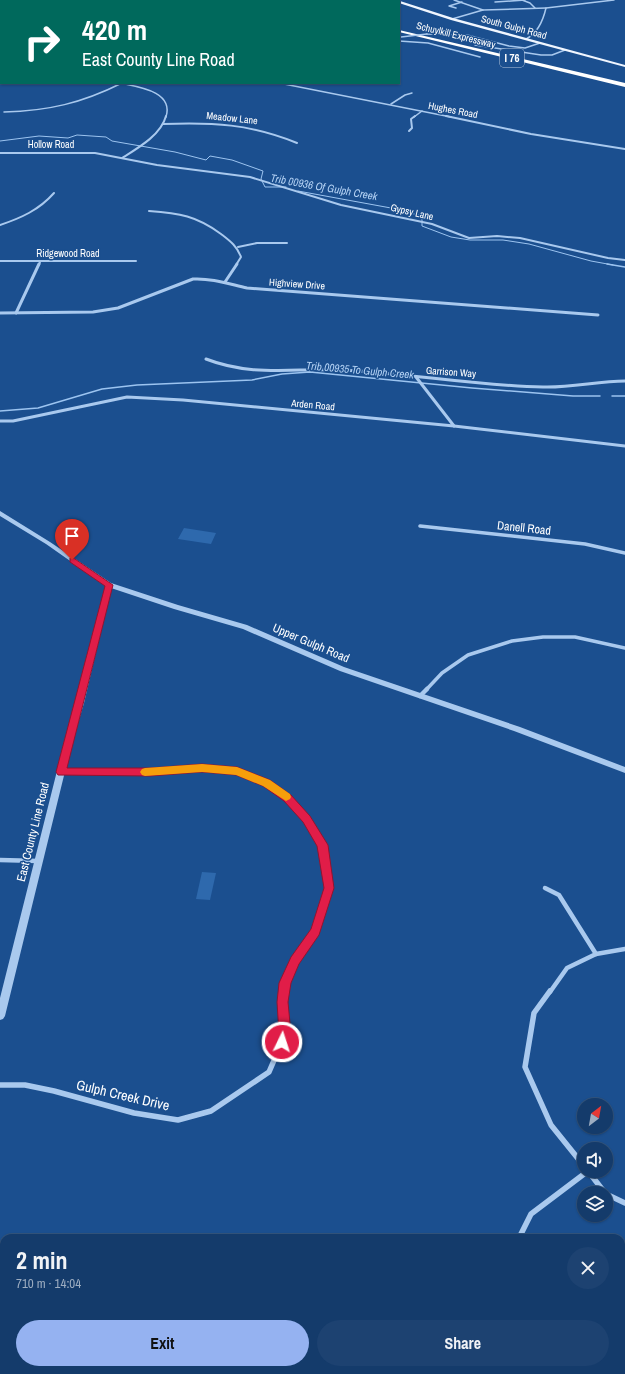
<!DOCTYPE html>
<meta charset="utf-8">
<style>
body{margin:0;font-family:"Archivo Narrow",sans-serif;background:#1d4271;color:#f1f3f6;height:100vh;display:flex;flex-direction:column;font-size:15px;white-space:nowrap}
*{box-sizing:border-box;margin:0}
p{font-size:13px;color:#9dadc1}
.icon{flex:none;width:22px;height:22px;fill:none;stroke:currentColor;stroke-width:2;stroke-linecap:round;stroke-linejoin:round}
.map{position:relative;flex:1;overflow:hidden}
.details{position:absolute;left:0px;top:1234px;width:625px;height:140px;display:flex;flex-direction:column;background:#143b6b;border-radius:12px 12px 0 0;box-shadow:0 1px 3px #0004,0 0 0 1px #33557e}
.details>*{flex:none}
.hud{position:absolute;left:0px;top:0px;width:400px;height:84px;box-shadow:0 1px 3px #0004,0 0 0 1px #33557e;background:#00695c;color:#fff;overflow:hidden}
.needle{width:26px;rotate:31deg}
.fabs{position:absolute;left:577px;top:1098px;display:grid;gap:8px}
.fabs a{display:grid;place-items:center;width:36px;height:36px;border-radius:50%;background:#143b6b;box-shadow:0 1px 3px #0004,0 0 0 1px #33557e;font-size:20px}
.pin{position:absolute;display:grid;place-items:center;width:34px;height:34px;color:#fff;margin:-41px -17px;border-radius:50% 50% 50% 0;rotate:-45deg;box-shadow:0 0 4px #0007}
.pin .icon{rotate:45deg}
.me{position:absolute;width:44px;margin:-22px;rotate:4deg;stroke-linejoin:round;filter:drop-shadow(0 0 3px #0008)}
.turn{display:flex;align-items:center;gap:14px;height:84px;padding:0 16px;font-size:18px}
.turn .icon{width:52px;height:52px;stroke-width:2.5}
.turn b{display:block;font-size:28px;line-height:34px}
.round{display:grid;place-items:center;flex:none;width:42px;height:42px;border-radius:21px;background:#1d4271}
.head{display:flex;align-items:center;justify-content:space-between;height:68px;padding:0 16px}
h1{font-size:24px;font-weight:700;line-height:30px}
.primary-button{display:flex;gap:8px;margin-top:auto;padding:8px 16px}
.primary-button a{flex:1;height:46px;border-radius:24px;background:#95b2f1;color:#111;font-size:16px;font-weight:700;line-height:46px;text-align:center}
.primary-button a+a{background:#1d4271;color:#f1f3f6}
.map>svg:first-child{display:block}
.green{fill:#2e69ad}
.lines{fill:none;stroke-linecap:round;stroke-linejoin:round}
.stream-far2{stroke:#9cc4f0;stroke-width:1}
.stream-far1{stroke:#9cc4f0;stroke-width:1.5}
.stream{stroke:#9cc4f0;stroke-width:3}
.minor-far5{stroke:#a9c9ee;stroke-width:1.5}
.minor-far4{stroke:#a9c9ee;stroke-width:2}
.minor-far3{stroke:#a9c9ee;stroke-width:3}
.minor-far2{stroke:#a9c9ee;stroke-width:3.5}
.minor-far1{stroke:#a9c9ee;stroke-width:4.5}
.minor{stroke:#a9c9ee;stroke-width:5.5}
.tertiary{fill:#a9c9ee;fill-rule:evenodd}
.primary{fill:#f0f6ff;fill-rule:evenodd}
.motorway{fill:#fff;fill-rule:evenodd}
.minor-bridge{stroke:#a9c9ee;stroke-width:1.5}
.route{fill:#e11d48;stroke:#92132f}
.slow{fill:#f59e0b}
.labels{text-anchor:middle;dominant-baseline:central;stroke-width:3;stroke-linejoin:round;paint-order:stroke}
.far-street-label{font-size:10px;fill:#fff;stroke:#1b4f8f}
.shield{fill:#1b4f8f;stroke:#bbcadd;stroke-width:1}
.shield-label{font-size:11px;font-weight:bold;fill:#fff}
.far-water-label{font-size:11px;font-style:italic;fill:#b5d3f5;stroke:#1b4f8f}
.street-label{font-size:12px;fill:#fff;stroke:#1b4f8f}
.near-street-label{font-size:14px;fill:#fff;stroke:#1b4f8f}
</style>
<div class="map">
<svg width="625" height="1374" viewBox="0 0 625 1374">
<rect width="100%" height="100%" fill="#1b4f8f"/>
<!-- green -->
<g class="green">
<polygon points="184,528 216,533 211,544 178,539"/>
<polygon points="202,872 216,873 210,900 196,899"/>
</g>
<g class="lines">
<!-- stream-far2 -->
<g class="stream-far2">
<polyline points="0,141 39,136 68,138 77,135 106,137 112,141 175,152 206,160 210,156 232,160 263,171 261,179 265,187 286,187"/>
<polyline points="298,191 391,208 422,216 422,226 451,237 470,240 503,240 529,244 591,261 613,265"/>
</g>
<!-- stream-far1 -->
<g class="stream-far1">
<polyline points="607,264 625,267"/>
<polyline points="612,396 625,396"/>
<polyline points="0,411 38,408 102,389 137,385 252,380 282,374 310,372 472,388 573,396 600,396"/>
</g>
<!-- stream -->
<g class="stream">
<polyline points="0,1334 4,1334"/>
<polyline points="223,1370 224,1374"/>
</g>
<!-- minor-far5 -->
<g class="minor-far5">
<polyline points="49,0 51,1"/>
<polyline points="115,0 117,1"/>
<polyline points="161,0 163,1"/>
<polyline points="454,0 483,10"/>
<polyline points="522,0 530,3 535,8"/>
<polyline points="215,1 223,0"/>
<polyline points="495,2 525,0"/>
<polyline points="456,8 449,6 462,2"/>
<polyline points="452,19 483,10 546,8"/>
<polyline points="427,34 467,35 509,46 525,48 540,43"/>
<path d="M526,39c12,-6 17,-18 20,-31l68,-8"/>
<polyline points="399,41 428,43 480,57"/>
<polyline points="475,45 541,55 552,55 565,50"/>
<path d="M120,83c18,4 54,8 46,34"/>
<polyline points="279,83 451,117"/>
<polyline points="391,104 405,95 412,93"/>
<path d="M4,112c44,-1 78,-9 118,-29"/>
<polyline points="414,117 422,111"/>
</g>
<!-- minor-far4 -->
<g class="minor-far4">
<polyline points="446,116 531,134 625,149"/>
<path d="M163,124c50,-2 87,0 134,19"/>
<polyline points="409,131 412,128 411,119 415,116"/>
<polyline points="0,153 95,153 157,165 250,177 341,205 432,224 469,238 497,236 520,238 608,258 625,260"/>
<path d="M122,158c16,-10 39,-23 44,-42"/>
<path d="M149,211c30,2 48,5 72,23 9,7 16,12 20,23l-5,8"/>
<path d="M0,225c21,-7 39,-15 54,-32"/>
<polyline points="238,247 257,243 287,243"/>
<polyline points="0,261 136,261"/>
<polyline points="39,265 40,262"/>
</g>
<!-- minor-far3 -->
<g class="minor-far3">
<polyline points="225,282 237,264"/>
<path d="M0,313l93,-1 25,-4 75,-29c19,-1 36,5 54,9l351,27"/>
<polyline points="16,313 39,264"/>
<path d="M206,359c46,18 87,9 135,11 68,3 135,16 202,17 28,1 55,-6 82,-6"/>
<polyline points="416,377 454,426"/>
<polyline points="0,421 13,421 127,397 183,400 454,426 625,446"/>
</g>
<!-- minor-far2 -->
<g class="minor-far2">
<polyline points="420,526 585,544 625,553"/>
<polyline points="426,690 442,673 468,655 512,641 543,637 575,637 625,648"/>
</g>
<!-- minor-far1 -->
<g class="minor-far1">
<polyline points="420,696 427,689"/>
<polyline points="61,772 149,772 201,768 237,771 267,783 288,798 306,819 322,845 329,888 315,931 295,960 285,983 284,992"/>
<polyline points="0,860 38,861"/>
<polyline points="545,888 559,895 596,954"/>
<polyline points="550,992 567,968 596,954 625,949"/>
</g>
<!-- minor -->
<g class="minor">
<polyline points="550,991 534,1013 525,1067 551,1125 584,1166"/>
<polyline points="0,1085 25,1085 54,1091 134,1113 178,1120 211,1111 269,1072 285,1035 282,1002 284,991"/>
<polyline points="588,1171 605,1193"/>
<polyline points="606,1194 625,1203"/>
<polyline points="519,1238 531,1214 588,1171"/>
<polyline points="516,1370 517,1374"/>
</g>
<!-- tertiary -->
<polygon class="tertiary" points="0,511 50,542 111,583 178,605 247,625 344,667 520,727 625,767 625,773 514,731 340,671 243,629 174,609 111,588 84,703 71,747 5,1016 3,1019 0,1020 0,998 63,747 76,703 106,586 46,544 0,516"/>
<!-- primary -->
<polygon class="primary" points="398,1 400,1 453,18 625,65 625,67 451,20 399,3"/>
<!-- motorway -->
<g class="motorway">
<rect x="268" y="0" width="8" height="1"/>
<polygon points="399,30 625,83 625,87 399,32"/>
</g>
<!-- minor-bridge -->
<polyline class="minor-bridge" points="401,37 427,34"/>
</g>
<!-- route -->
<polygon class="route" points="72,557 113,585 67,768 150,768 202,764 237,767 270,780 291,795 310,816 328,845 334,888 319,935 299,964 291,983 288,1002 291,1034 287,1047 282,1048 278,1047 277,1042 279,1034 277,1002 279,983 291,957 311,929 324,888 317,846 303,822 284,801 263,786 236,775 202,772 150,776 58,775 56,772 105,586 70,562 70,558"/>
<!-- slow -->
<polygon class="slow" points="202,764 237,767 270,780 290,794 291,797 290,799 286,801 283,799 263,786 236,775 202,772 145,776 142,775 140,772 142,769 145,768"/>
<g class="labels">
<!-- far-street labels -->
<g class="far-street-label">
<text transform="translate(514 27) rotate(15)">South Gulph Road</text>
<text transform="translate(456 35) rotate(14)">Schuylkill Expressway</text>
<text transform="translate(453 110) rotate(11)">Hughes Road</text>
<text transform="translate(232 118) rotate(6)">Meadow Lane</text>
<text x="51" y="144">Hollow Road</text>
<text transform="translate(412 212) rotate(13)">Gypsy Lane</text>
<text x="68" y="253">Ridgewood Road</text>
<text transform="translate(297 284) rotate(4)">Highview Drive</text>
<text transform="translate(451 372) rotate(4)">Garrison Way</text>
<text transform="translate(313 405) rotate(5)">Arden Road</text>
</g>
<!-- shield labels -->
<rect class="shield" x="500" y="49" width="24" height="18" rx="3"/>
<g class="shield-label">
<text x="512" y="58">I 76</text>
</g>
<!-- far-water labels -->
<g class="far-water-label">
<text transform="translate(324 187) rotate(10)">Trib 00936 Of Gulph Creek</text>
<text transform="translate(360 370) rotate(5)">Trib 00935 To Gulph Creek</text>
</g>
<!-- street labels -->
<g class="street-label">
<text transform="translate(524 528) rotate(6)">Danell Road</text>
<text transform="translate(311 643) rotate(23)">Upper Gulph Road</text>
<text transform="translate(33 832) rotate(-76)">East County Line Road</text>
</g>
<!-- near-street labels -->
<g class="near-street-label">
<text transform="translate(123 1095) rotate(13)">Gulph Creek Drive</text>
</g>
</g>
</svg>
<div class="fabs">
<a><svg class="needle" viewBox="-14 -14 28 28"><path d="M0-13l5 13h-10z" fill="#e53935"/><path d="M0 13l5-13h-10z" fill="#9dadc1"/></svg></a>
<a><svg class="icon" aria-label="sound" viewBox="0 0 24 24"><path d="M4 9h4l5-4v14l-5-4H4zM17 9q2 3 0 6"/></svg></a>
<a><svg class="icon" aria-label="layers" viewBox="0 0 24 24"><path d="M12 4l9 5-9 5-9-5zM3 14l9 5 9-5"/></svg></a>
</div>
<div class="pin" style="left:72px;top:560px;background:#d93025"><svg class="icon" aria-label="arrive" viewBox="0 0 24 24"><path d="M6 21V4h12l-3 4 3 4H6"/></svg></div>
<svg class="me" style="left:282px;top:1042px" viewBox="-20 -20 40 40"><circle r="17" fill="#e11d48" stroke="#fff" stroke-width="3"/><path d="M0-11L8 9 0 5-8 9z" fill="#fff"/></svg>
<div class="hud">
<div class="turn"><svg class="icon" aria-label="right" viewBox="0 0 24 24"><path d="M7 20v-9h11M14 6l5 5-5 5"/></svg><div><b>420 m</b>East County Line Road</div></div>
</div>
<section class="details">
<div class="head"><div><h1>2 min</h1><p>710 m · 14:04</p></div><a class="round"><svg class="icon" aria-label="close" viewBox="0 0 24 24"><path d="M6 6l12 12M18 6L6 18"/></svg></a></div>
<div class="primary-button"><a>Exit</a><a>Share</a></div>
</section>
</div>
